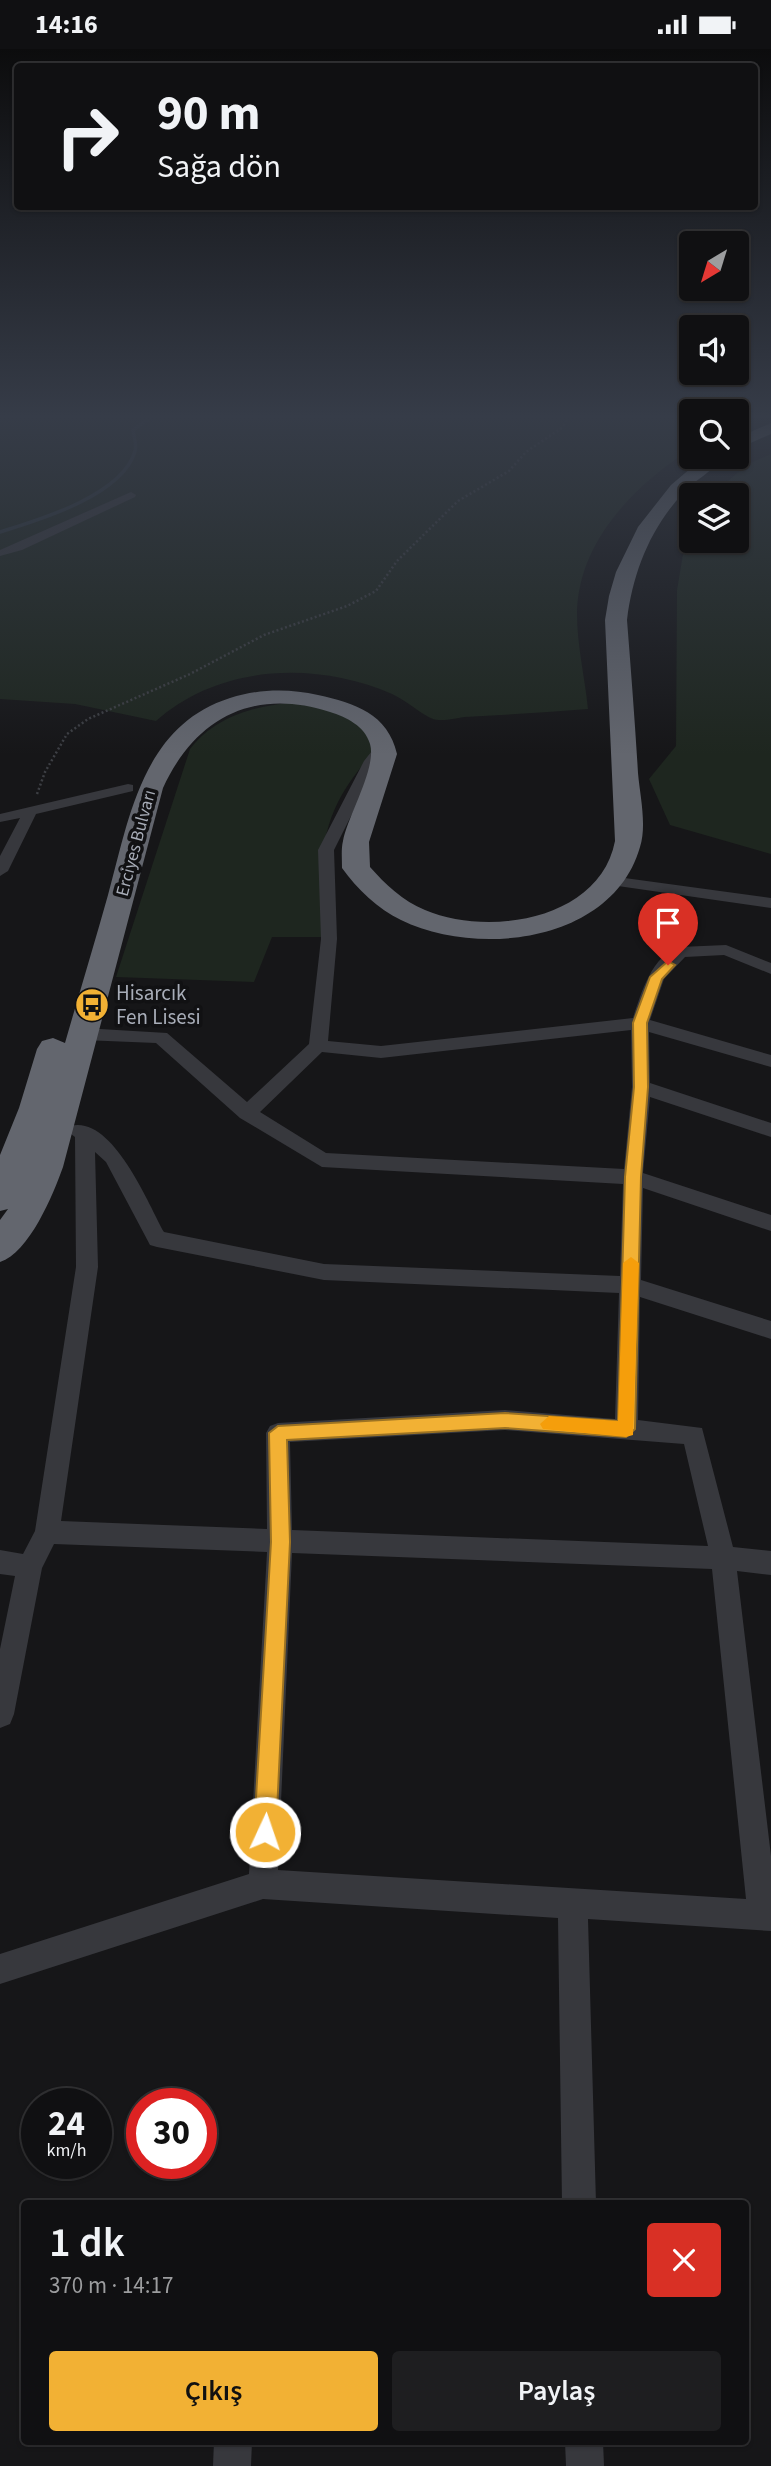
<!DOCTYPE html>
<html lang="tr">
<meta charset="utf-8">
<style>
body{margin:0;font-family:"Source Sans 3",sans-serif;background:#1e1e20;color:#f1f3f6;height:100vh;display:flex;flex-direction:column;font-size:26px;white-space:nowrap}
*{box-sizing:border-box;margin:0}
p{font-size:23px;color:#9c9d9f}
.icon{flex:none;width:38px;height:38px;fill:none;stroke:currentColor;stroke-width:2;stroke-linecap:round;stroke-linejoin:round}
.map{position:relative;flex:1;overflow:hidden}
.details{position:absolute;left:21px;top:2151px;width:728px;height:245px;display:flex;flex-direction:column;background:#101012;border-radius:7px;box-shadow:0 2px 5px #0004,0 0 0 2px #303032}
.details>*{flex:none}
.top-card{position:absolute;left:14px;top:14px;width:744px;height:147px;border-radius:7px;box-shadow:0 2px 5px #0004,0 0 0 2px #303032;background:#101012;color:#f1f3f6;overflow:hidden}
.needle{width:46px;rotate:218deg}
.controls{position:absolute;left:679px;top:182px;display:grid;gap:14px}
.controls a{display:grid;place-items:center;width:70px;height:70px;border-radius:7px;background:#101012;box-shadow:0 2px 5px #0004,0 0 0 2px #303032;font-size:35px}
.speed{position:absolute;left:21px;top:2039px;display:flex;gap:14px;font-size:35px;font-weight:700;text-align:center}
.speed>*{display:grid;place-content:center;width:91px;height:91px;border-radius:50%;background:#101012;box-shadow:0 2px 5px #0004,0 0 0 2px #303032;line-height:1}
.speed small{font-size:18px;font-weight:400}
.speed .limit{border:10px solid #d22;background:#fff;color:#111}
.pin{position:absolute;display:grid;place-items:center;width:60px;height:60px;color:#fff;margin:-72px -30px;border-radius:50% 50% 50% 0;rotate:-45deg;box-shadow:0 0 7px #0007}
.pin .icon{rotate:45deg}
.me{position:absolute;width:77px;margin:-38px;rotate:3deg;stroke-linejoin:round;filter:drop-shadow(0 0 5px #0008)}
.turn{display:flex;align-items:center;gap:24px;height:147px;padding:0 28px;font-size:32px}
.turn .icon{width:91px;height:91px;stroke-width:2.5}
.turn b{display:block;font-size:49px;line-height:60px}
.round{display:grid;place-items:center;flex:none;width:74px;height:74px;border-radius:7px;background:#1e1e20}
.summary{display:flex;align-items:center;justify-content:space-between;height:119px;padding:0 28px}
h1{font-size:42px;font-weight:600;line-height:52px}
.cta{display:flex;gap:14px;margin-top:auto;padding:14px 28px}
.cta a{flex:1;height:80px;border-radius:7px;background:#f2b134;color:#111;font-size:28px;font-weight:600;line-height:80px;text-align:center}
.cta a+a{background:#1e1e20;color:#f1f3f6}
.status{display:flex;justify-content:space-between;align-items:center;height:49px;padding:0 35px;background:#101012;direction:ltr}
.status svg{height:19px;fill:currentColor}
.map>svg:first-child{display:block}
.green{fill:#1e261f}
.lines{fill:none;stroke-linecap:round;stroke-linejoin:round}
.stream{stroke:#2c353c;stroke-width:3.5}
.path{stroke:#3d3f44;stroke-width:2.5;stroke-dasharray:2 2.5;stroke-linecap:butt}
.street{fill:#37383d;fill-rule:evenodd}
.highway{fill:#63666e;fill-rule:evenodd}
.route{fill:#f2b134;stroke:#9d7322;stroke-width:2}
.slow{fill:#f59e0b}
.labels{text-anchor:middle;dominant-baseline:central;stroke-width:7;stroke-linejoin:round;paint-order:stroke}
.far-street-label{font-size:18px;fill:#a8adb8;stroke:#111113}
.poi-label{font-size:21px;fill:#a8adb8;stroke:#111113;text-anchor:start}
</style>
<div class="status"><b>14:16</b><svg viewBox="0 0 49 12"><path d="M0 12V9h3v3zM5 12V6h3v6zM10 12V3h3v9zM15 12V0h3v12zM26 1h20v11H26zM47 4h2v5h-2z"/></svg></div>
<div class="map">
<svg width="771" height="2417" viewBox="0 0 771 2417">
<rect width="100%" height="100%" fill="#161618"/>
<!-- green -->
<g class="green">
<path d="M0,367h691v33c-56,36 -113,92 -114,165 0,31 8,64 11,95 -41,3 -82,6 -123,8 -8,1 -23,5 -32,2 -11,-4 -27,-19 -41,-25 -76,-33 -172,-30 -236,27l-81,-17 -75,-5z"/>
<polygon points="771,405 771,805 670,776 649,730 676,697 677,541 689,469 691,466 691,492 737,492 737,446 713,446 746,416"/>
<path d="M288,654l30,3 46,19 9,28c-58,64 -52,104 -51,184h-50l-18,45 -138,-5 74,-228c24,-31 61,-42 98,-46z"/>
</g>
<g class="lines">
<!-- stream -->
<path class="stream" d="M0,483c39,-12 123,-37 135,-81 2,-6 -1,-14 -2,-21l20,-14"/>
<!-- path -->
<polyline class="path" points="37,745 45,723 67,685 88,670 190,625 264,586 347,557 376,542 397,512 458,452 509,422 526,403 563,378 569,367"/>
<!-- street -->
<g class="street">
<polygon points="131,443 136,446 135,448 22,501 0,507 0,501"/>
<path d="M384,692l7,4 -13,17 -44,88 3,89 -9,102 53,5 252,-28c8,-24 19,-64 47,-71l46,-2 45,18v11l-47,-19 -39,2 -21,22 -14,41 121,35v12l-122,-35 1,51 121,40v14l-121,-40 -7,76 128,42v16l-128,-43 -2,92 130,41v18l-131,-42 -2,123 64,8 31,119 38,4v24l-34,-4 34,285v75l-183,-12 8,284h-34l-4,-285 -295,-19 -263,85v-30l249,-80 18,-322 -213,-8 -12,24 -28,146 -4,10 -10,4v-79l15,-73 -15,-2v-24l23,4 12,-23 41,-264 -1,-130 -8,-6 3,-5c42,-12 78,77 94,106l160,32 296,12 3,-92 -301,-17 -82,-49 -84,-75 -73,-3 -9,-6 9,-6 84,5 80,69 62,-58 12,-105 -3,-89 46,-89 15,-19zM631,981l1,57 -8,82 -298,-16 -66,-41 62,-60 59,6zM95,1103l11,10 44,83 7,2 167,33 295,13 -4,126 -110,-9 -227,13 -8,3 -4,7 1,96 -206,-8 37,-254zM505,1381l179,14 24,102 -416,-16 -2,-88zM292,1504l420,16 34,330 -468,-29z"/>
<polygon points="128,735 133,736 133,742 36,765 8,822 0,827 0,807 20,769 0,773 0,765"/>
<polygon points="610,827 771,849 771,859 604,835 604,829"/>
<polygon points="214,2392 252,2392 251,2417 213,2417"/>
<polygon points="565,2392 603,2392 604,2417 566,2417"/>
</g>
<!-- highway -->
<g class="highway">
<polygon points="771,374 771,385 737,400 737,389"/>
<path d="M704,408h20c-11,14 -29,23 -41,36 -33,36 -50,79 -56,127 4,51 8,102 11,153 2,23 9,52 2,74 -27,95 -161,111 -239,73 -23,-11 -44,-31 -59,-52 0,-9 -1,-19 1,-27 5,-26 34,-73 27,-97 -5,-18 -24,-27 -40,-32 -76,-25 -135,6 -167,76l-100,379c-10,28 -34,86 -63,95v-42l8,-11 -8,2v-56l19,-47 18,-59 5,-8 11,-3 12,5c14,-49 29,-98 43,-148 21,-76 34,-169 122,-197 29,-9 58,-10 88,-3 37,8 70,19 79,59l-28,88 1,25c15,17 33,34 55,43 64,27 175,10 190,-69l-10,-221 4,-24 7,-24 22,-45 33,-42z"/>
</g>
</g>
<!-- sky -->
<linearGradient id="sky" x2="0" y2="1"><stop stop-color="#0c0c0d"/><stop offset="0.52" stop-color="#363c48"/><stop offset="1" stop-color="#363c48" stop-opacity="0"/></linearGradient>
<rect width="771" height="706" fill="url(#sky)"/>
<!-- route -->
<polygon class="route" points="668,912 675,916 662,930 647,974 648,1038 641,1128 635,1380 626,1388 505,1379 287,1391 290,1493 276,1783 273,1790 265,1794 258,1790 254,1783 271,1493 269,1384 278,1377 505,1364 618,1372 625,1128 634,1038 633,974 650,928"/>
<!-- slow -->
<polygon class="slow" points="631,1208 639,1214 633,1386 626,1388 543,1380 540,1375 549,1367 618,1372 623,1214"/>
<!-- icons -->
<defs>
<g id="bus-disc" transform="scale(1.75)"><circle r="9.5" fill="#f2b134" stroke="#111113"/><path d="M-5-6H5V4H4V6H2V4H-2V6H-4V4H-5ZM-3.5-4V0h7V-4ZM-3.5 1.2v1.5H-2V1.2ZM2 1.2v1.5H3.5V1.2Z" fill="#111"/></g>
</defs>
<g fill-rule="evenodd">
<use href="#bus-disc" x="92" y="956"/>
</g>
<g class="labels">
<!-- far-street labels -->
<g class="far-street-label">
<text transform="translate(136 794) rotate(-75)">Erciyes Bulvarı</text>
</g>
<!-- poi labels -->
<g class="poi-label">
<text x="116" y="944">Hisarcık<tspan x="116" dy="24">Fen Lisesi</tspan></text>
</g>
</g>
</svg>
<div class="controls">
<a><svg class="needle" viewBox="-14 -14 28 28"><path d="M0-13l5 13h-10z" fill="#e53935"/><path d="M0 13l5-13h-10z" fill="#9c9d9f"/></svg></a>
<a><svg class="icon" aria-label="sound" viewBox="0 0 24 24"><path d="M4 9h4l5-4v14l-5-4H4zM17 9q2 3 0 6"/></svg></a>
<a><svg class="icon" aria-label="search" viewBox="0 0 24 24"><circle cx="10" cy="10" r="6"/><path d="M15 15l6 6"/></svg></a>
<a><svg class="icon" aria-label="layers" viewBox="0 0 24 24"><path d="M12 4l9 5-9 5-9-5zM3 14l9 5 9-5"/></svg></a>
</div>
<div class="speed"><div>24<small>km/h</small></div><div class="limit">30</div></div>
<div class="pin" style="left:668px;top:916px;background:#d93025"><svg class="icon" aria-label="arrive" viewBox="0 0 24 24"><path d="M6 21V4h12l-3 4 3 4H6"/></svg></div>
<svg class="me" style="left:265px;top:1783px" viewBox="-20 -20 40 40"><circle r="17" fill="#f2b134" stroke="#fff" stroke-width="3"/><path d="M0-11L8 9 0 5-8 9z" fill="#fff"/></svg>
<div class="top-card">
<div class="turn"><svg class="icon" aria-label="right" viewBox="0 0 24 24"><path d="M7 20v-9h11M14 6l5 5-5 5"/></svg><div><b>90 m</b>Sağa dön</div></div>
</div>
<section class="details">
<div class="summary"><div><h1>1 dk</h1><p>370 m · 14:17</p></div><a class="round" style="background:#d93025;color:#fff"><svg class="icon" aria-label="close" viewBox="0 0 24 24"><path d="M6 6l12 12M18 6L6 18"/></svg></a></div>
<div class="cta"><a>Çıkış</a><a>Paylaş</a></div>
</section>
</div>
